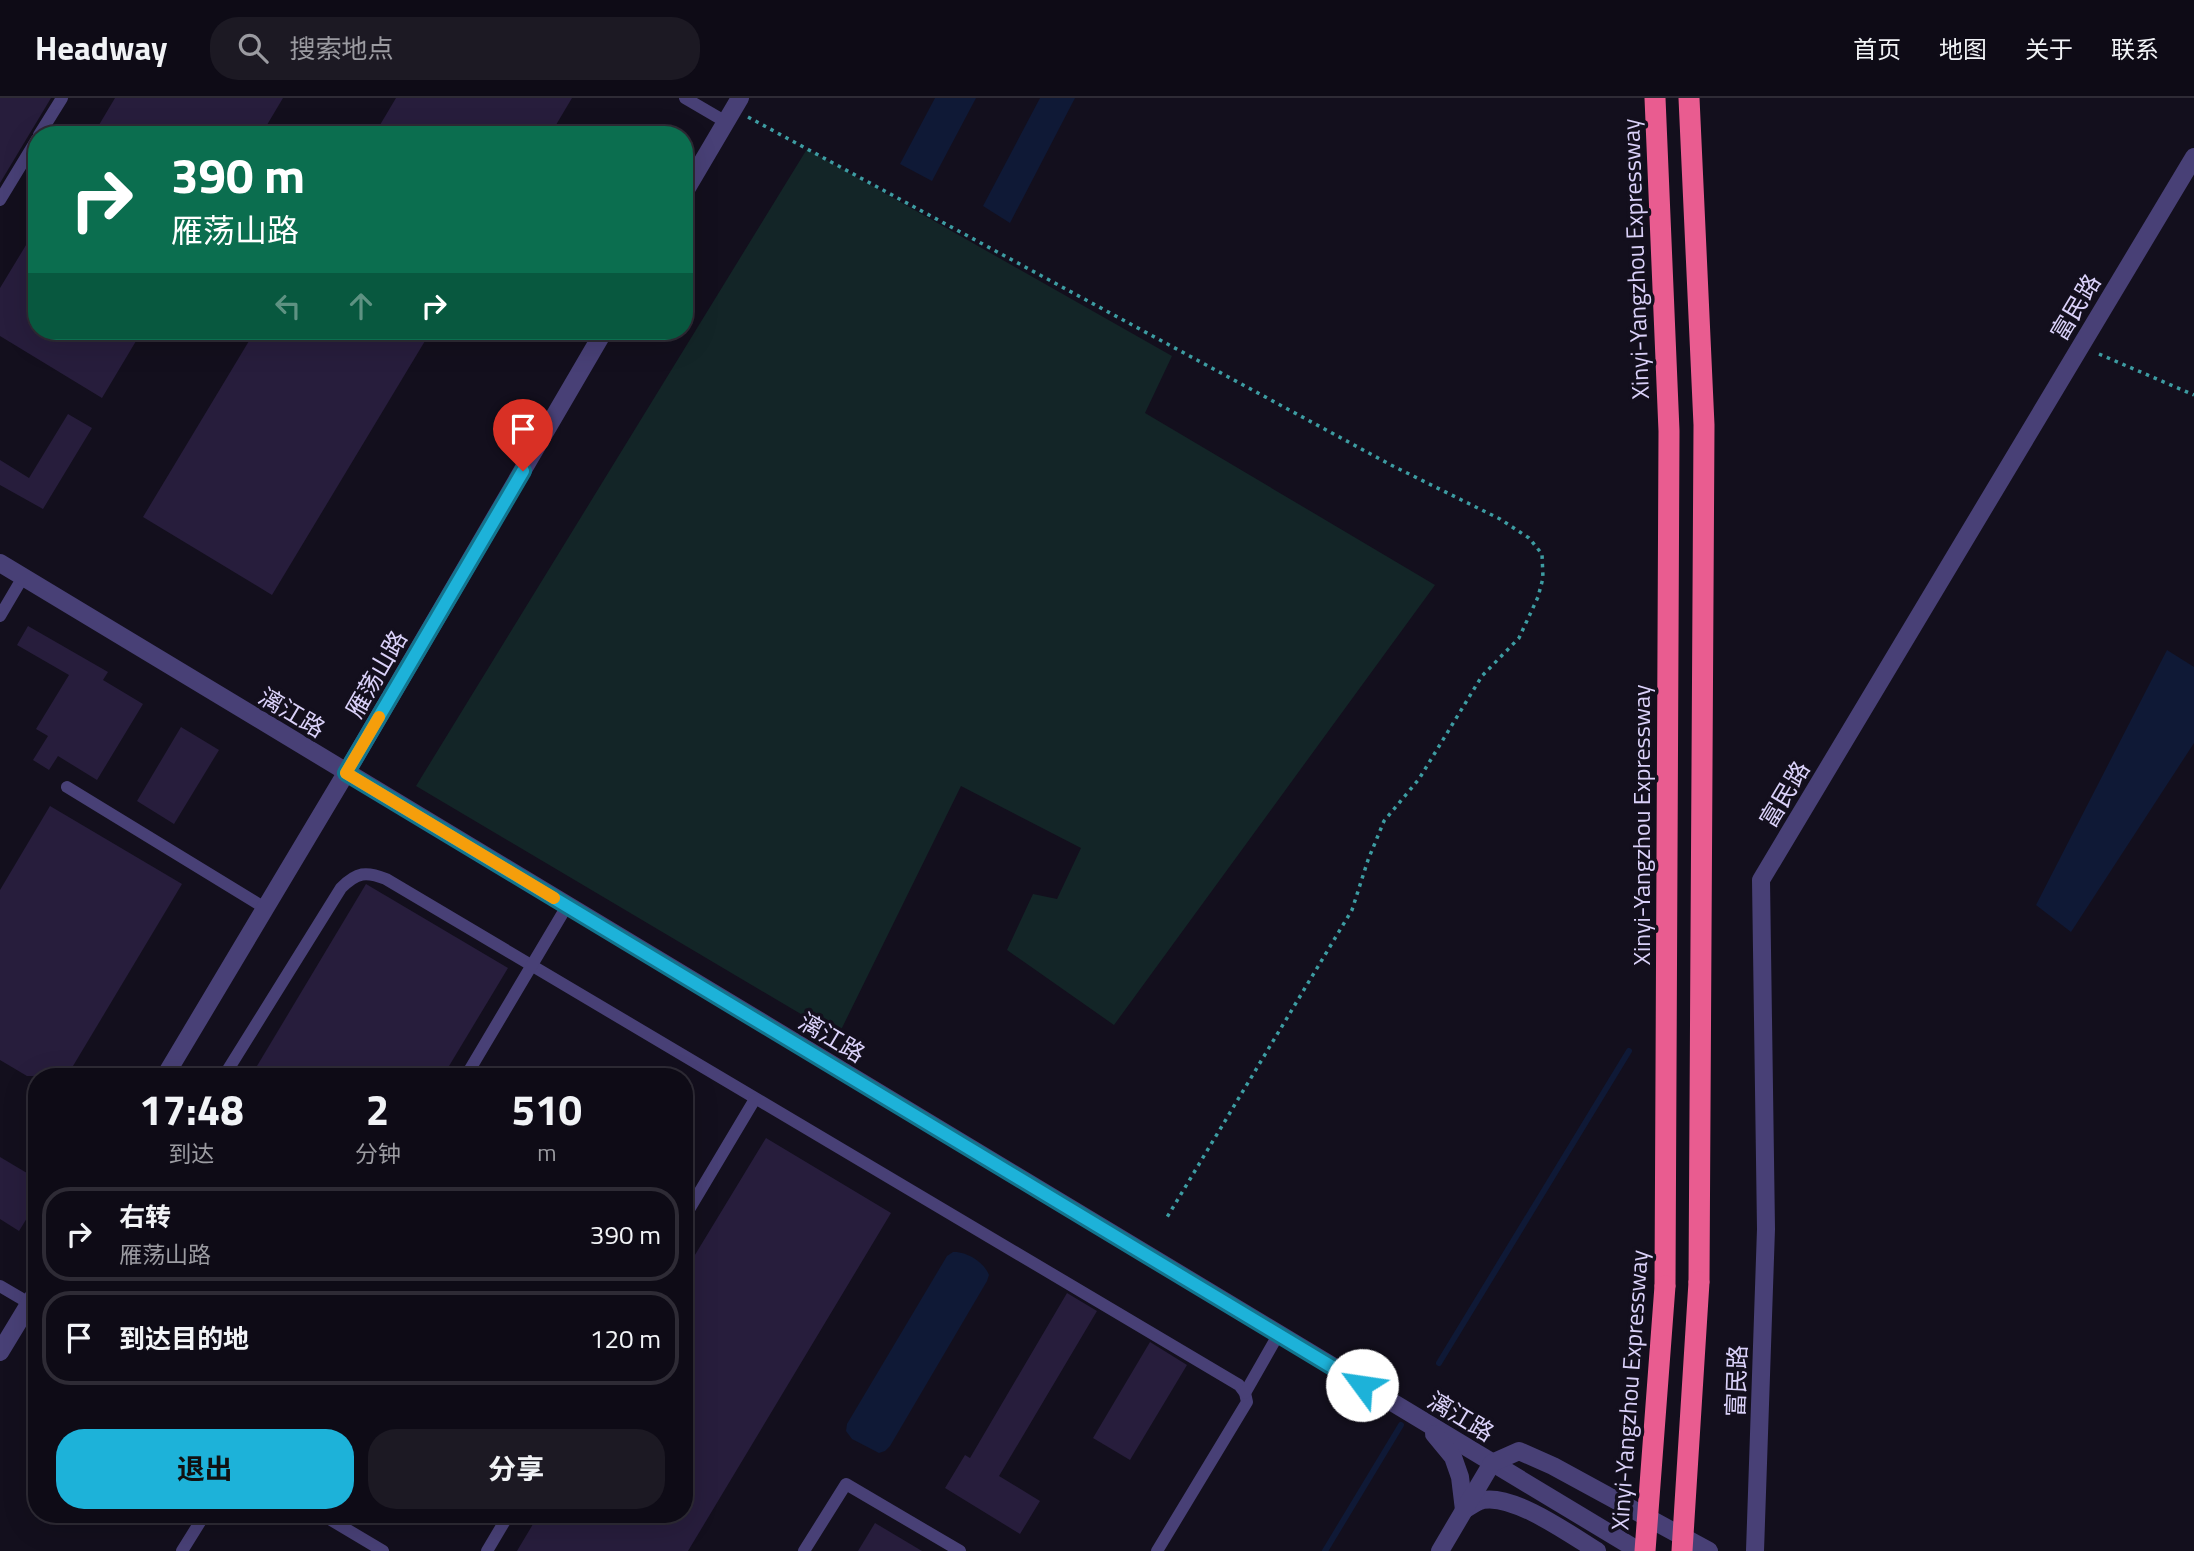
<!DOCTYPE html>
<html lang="zh">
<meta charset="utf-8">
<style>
body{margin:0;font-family:"Titillium Web","Noto Sans SC",sans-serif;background:#1c1923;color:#f1f3f6;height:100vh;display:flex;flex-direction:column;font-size:26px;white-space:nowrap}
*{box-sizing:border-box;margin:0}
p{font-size:23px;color:#9b9ba1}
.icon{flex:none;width:38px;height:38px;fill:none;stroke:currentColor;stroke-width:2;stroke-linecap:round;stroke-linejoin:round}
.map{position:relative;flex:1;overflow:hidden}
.sheet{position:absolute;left:28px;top:970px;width:665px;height:455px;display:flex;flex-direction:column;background:#0e0b16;border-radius:28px;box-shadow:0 7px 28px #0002,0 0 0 2px #2e2b35}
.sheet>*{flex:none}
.guide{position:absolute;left:28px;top:28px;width:665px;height:214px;border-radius:28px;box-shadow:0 7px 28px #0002,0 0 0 2px #2e2b35;background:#0b6e4f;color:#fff;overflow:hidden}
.pin{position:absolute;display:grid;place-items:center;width:60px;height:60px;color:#fff;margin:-72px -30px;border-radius:50% 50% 50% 0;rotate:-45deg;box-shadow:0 0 7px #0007}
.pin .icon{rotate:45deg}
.me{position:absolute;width:77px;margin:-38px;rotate:301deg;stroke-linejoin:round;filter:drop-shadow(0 0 5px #0008)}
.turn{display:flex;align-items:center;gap:24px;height:147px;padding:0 28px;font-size:32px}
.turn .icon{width:91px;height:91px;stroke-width:2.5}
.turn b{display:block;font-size:49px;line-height:60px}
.lanes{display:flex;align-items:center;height:66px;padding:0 28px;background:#0003;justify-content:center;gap:35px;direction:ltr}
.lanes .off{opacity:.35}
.eta{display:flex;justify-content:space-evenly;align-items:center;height:119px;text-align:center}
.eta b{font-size:42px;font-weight:700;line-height:49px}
.button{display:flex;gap:14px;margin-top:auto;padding:14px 28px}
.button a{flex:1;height:80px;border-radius:28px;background:#1db2d9;color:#111;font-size:28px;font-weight:700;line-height:80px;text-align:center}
.button a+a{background:#1c1923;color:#f1f3f6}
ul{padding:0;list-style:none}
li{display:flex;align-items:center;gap:21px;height:94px;margin:0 14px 10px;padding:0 14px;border:4px solid #2e2b35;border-radius:28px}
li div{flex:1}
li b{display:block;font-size:26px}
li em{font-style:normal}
header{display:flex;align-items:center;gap:42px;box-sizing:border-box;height:98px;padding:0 35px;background:#0e0b16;border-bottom:2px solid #2e2b35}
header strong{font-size:33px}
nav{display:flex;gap:38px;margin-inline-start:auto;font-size:24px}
.search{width:490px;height:63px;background:#1c1923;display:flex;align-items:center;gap:18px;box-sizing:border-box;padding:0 24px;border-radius:28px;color:#9b9ba1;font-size:26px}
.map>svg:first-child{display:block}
.green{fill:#132527}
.water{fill:#0f1936}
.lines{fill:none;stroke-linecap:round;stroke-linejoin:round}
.stream{stroke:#0f1936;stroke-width:6}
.building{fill:#271d3c}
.path{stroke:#3d9ca2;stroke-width:3.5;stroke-dasharray:3.5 5;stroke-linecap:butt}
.service{stroke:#484076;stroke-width:12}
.minor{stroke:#484076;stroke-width:18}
.tertiary{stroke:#484076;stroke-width:18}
.motorway{stroke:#e95c90;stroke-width:21}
.motorway-bridge{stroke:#e95c90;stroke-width:21}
.route-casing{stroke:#13748d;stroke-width:18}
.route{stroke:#1db2d9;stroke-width:12}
.slow{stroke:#f59e0b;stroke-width:12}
.labels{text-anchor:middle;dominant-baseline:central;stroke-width:7;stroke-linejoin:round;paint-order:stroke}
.street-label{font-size:24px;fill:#dad1f9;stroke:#130f1d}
</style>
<header>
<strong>Headway</strong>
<div class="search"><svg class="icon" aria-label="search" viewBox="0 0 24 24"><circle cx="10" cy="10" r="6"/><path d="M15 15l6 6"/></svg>搜索地点</div>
<nav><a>首页</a><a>地图</a><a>关于</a><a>联系</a></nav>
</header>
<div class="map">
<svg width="2194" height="1453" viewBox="0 0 2194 1453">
<rect width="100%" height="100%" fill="#130f1d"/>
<!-- green -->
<polygon class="green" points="807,51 1172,258 1145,315 1435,487 1114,927 1007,852 1033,796 1057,801 1081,750 961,688 838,938 416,688"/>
<!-- water -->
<g class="water">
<polygon points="935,0 976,0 932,83 900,66"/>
<polygon points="1040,0 1075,0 1010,125 983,108"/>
<polygon points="2167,552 2194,569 2194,645 2071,834 2036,807"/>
<path d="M953,1154c13,-1 31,10 36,23l-2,6 -97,165 -5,5 -6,2 -27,-14 -6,-8 1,-7 100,-168z"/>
</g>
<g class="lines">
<!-- stream -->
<g class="stream">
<polyline points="1439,1265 1629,953"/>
<polyline points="1325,1453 1401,1327"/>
</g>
</g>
<!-- building -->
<g class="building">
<polygon points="0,0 51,0 0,85"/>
<polygon points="115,0 283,0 261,37 93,37"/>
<polygon points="396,0 572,0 550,37 374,37"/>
<polygon points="37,129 37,233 142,233 102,300 0,238 0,190"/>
<polygon points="255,233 431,233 272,497 143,419"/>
<polygon points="68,316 92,330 43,411 0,387 0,362 29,380"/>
<polygon points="28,528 108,574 103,582 143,606 97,682 58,658 49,672 33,662 48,638 36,631 69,577 17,547"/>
<polygon points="181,629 219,652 174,726 137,703"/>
<polygon points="50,708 182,786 67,978 27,978 0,962 0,792"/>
<polygon points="366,786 508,870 443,978 251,978"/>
<polygon points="766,1040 891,1115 688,1453 517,1453 539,1416 684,1416 684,1175"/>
<polygon points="0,1059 37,1081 37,1104 19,1133 0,1121"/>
<polygon points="1067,1195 1097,1213 999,1378 1040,1403 1020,1436 945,1390 965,1357 970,1360"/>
<polygon points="1150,1244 1187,1267 1130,1362 1093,1340"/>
<polygon points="875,1425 922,1453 858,1453"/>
</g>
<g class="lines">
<!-- path -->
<g class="path">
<polyline points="748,19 1391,367 1500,421 1529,440 1542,456 1543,480 1538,499 1519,540 1482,578 1419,681 1384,723 1368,762 1352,812 1166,1121"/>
<polyline points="2099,256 2194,297"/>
</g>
<!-- service -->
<g class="service">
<polyline points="685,0 726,24"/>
<polyline points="39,37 62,0"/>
<polyline points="0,102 37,41"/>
<polyline points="0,518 23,479"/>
<polyline points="67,689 265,810"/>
<path d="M224,978l117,-188c16,-16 25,-17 45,-9l853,506 6,8 2,9 -90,149"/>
<polyline points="466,978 567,808"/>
<polyline points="684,1120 755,1001"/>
<polyline points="0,1188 29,1205"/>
<polyline points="1245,1295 1278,1237"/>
<polyline points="321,1416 383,1453"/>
<polyline points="182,1453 205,1416"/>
<polyline points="487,1453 509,1416"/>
<polyline points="804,1453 846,1386 960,1453"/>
</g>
<!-- minor -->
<g class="minor">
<polyline points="684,95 740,0"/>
<polyline points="165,978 346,675 604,233"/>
<polyline points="0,1254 37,1193"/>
</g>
<!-- tertiary -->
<g class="tertiary">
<polyline points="0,465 1639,1453"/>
<polyline points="1434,1336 1453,1359 1460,1379 1464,1412"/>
<path d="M1464,1412c5,-3 13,-9 19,-10 31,-6 88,35 114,51"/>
<polyline points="1440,1453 1492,1365 1519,1353 1553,1368 1709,1453"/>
<polyline points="1755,1453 1766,1131 1761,782 2194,59"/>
</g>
<!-- motorway -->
<g class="motorway">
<polyline points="1655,0 1669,333 1665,1188"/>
<polyline points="1689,0 1704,327 1699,1184"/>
</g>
<!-- motorway-bridge -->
<g class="motorway-bridge">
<polyline points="1645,1453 1665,1188"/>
<polyline points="1682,1453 1699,1184"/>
</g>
</g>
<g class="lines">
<!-- route casing -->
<g class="route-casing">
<polyline id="route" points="523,373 346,675 1362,1287"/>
</g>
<!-- route -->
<use href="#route" class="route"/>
<!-- slow -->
<polyline class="slow" points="379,619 346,675 554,800"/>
</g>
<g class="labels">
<!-- street labels -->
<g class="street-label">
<text transform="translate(1635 161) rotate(-92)">Xinyi-Yangzhou Expressway</text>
<text transform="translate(2075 209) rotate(-59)">富民路</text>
<text transform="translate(376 576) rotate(-60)">雁荡山路</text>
<text transform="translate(292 614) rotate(31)">漓江路</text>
<text transform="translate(1784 696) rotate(-59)">富民路</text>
<text transform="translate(1641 727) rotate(-90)">Xinyi-Yangzhou Expressway</text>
<text transform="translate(832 939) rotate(31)">漓江路</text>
<text transform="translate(1736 1283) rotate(-88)">富民路</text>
<text transform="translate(1629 1292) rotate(-86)">Xinyi-Yangzhou Expressway</text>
<text transform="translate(1461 1318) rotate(31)">漓江路</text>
</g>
</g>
</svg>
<div class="pin" style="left:523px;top:373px;background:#d93025"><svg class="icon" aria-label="arrive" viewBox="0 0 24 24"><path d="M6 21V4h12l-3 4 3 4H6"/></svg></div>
<svg class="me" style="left:1362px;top:1287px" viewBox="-20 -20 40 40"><circle r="19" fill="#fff"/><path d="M0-13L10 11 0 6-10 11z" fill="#1db2d9"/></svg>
<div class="guide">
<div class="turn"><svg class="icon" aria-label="right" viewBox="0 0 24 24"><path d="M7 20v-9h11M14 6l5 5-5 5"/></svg><div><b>390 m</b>雁荡山路</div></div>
<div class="lanes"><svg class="icon off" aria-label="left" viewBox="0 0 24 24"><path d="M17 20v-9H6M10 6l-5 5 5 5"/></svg><svg class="icon off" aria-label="ahead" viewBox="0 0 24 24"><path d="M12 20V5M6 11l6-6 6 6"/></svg><svg class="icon" aria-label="right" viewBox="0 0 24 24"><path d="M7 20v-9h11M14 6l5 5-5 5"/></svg></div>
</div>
<section class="sheet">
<div class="eta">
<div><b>17:48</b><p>到达</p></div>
<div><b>2</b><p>分钟</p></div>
<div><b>510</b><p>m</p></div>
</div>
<ul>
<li><svg class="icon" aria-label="right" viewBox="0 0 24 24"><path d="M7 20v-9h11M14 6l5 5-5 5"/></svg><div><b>右转</b><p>雁荡山路</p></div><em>390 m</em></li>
<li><svg class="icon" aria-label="arrive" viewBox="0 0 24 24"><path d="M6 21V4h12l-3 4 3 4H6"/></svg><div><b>到达目的地</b></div><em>120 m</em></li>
</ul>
<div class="button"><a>退出</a><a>分享</a></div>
</section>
</div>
